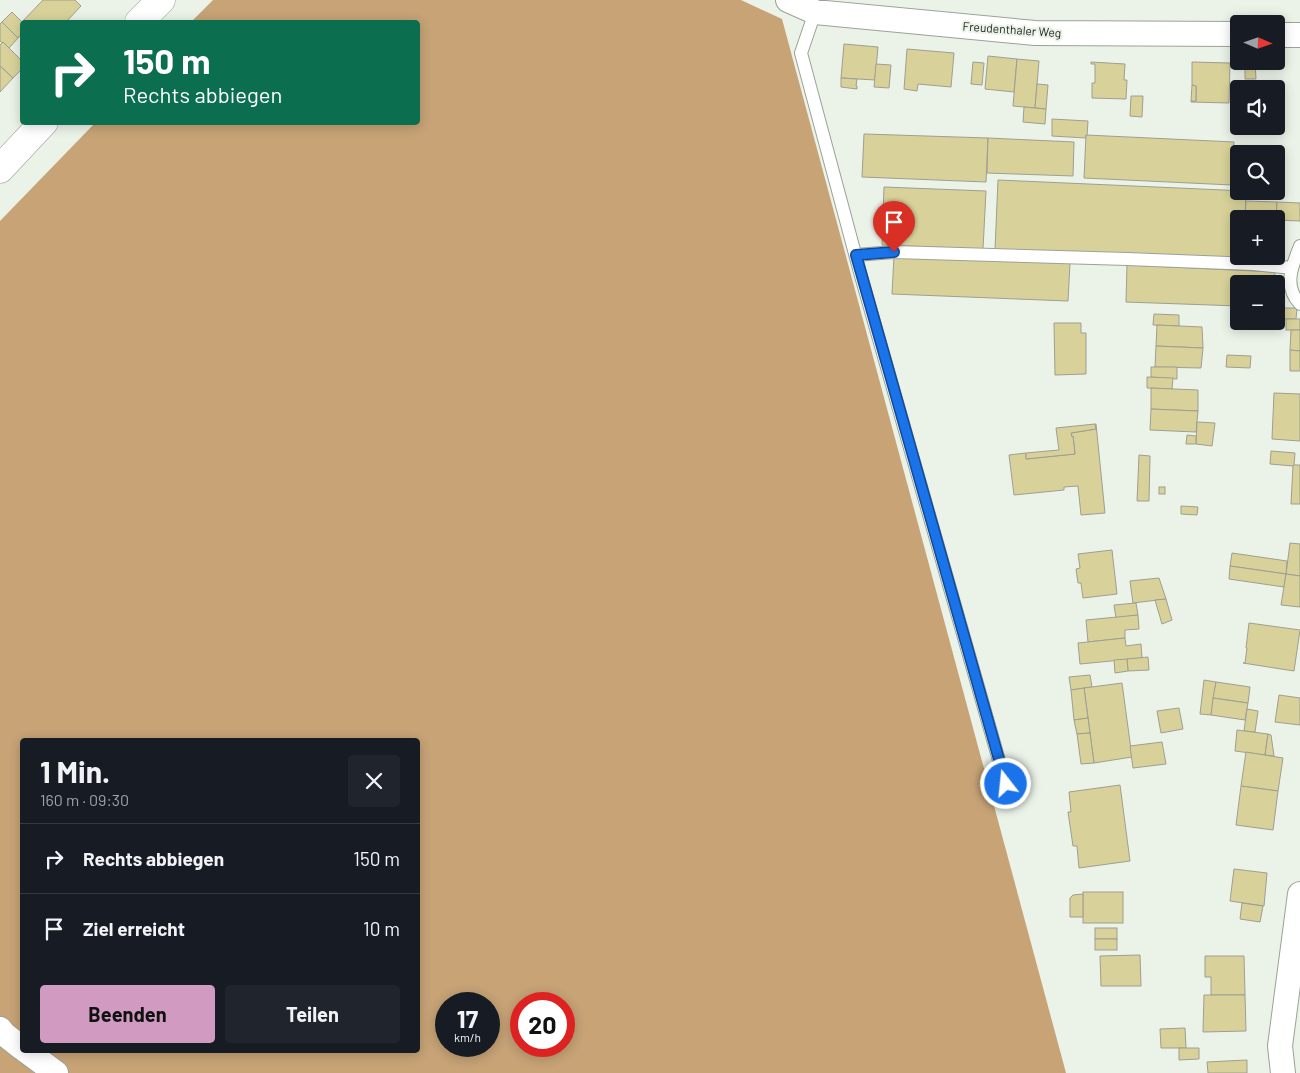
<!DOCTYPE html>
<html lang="de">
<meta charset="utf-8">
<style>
body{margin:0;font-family:Barlow,sans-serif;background:#20242c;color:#f1f3f6;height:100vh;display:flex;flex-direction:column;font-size:19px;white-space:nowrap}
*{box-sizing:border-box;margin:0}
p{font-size:16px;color:#9ea1a6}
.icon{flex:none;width:28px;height:28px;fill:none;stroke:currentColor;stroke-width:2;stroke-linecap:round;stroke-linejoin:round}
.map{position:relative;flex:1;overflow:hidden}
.drawer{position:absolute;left:20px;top:738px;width:400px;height:315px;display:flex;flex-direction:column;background:#171b24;border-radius:5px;box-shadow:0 2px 12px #0003}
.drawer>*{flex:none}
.hud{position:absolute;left:20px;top:20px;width:400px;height:105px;border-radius:5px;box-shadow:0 2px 12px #0003;background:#0b6e4f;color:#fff;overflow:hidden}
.needle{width:32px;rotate:92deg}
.fabs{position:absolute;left:1230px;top:15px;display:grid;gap:10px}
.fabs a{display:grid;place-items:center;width:55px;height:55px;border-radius:5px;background:#171b24;box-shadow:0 2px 12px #0003;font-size:25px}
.speed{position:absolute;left:435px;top:992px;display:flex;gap:10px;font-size:25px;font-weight:700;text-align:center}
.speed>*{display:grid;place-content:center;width:65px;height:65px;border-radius:50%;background:#171b24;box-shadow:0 2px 12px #0003;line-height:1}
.speed small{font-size:12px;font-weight:400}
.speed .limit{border:8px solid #d22;background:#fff;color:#111}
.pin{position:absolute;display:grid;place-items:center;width:42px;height:42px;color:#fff;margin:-51px -21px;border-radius:50% 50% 50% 0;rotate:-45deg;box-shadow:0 0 5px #0007}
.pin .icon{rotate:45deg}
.me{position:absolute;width:55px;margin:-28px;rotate:344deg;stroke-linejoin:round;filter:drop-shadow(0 0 4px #0008)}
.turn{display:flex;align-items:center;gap:18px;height:105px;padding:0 20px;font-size:22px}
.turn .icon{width:65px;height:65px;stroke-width:2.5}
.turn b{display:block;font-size:35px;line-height:42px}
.round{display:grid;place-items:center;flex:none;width:52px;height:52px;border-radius:5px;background:#20242c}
.headline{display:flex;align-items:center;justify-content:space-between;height:85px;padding:0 20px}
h1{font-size:30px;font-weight:700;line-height:38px}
.cta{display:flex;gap:10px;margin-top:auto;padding:10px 20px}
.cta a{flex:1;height:58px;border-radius:5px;background:#d19ac1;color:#111;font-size:20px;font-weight:700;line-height:58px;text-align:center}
.cta a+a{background:#20242c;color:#f1f3f6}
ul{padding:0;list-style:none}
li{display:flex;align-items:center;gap:15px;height:70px;padding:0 20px;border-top:1px solid #363941}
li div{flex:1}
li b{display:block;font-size:19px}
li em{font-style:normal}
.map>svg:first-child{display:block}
.forest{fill:#c7a376;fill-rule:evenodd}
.building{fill:#d8d29a;stroke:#9f9e92}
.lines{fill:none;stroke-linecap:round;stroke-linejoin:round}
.service-casing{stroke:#9ba297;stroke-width:14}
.minor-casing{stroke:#9ba297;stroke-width:26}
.secondary-casing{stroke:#9ba297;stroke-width:29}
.service{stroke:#fff;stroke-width:12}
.minor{stroke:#fff;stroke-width:24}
.secondary{stroke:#fff;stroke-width:28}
.route-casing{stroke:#114b97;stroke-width:12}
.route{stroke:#1a73e8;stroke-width:9}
.labels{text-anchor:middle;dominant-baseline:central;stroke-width:4;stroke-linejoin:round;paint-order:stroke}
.street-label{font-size:12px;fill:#1f211d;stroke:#ebf2e7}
</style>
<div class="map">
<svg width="1300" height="1073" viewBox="0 0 1300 1073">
<rect width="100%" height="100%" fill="#ebf2e7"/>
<!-- forest -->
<path class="forest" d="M213,0h528l41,19 284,1054h-1066v-852l95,-98 323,-1v-100h-227zM22,740h396v310h-396zM446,1004h43v42h-43zM521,1004h43v42h-43z"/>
<!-- building -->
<g class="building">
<polygon points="43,0 75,0 81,6 66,22 22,22 22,25 21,23"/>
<polygon points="12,12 22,22 21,23 22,25 22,33 18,38 2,22"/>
<polygon points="2,22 18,38 9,48 0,41 0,24"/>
<polygon points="3,42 22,61 22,69 13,78 0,66 0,45"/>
<polygon points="844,44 878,47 875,80 841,78"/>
<polygon points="907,49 954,53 951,87 918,84 917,91 904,89"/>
<polygon points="988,56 1017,59 1014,92 985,89"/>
<polygon points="1017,59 1039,61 1035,108 1013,106"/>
<polygon points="1245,61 1255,61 1256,79 1245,79"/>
<polygon points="973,62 984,63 982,85 971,84"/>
<polygon points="1091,62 1125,64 1124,80 1127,80 1126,99 1092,98 1092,83 1095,83 1095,64 1091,64"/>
<polygon points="1192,62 1230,63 1229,103 1191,102 1191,101 1196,101 1196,86 1192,85"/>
<polygon points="876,64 891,65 889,88 874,87"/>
<polygon points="0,66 13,78 0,92"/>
<polygon points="841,78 857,79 856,86 857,86 857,89 841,87"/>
<polygon points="1037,84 1048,85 1046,109 1035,108"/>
<polygon points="1192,85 1196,86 1196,101 1191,101"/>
<polygon points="1131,96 1143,96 1142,117 1130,116"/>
<polygon points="1232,103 1239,103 1239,125 1231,125"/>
<polygon points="1024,107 1046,109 1045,124 1023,122"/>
<polygon points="1052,119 1088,121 1087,136 1086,135 1086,138 1052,136"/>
<polygon points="864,134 988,138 986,182 862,177"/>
<polygon points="1086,135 1234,142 1232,185 1084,178"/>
<polygon points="988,138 1074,142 1073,176 987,173"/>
<polygon points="998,180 1246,191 1245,219 1239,219 1239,256 1244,256 1244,259 995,250"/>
<polygon points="884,187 986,191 983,249 882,245"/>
<polygon points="1246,201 1277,202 1276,233 1276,219 1245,219"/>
<polygon points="1277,202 1300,203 1300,221 1276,220"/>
<polygon points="894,256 1070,263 1068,301 892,294"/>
<polygon points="1244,256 1275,256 1275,261 1244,259"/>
<polygon points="1127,265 1275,272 1274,284 1239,284 1239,306 1126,302"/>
<polygon points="1276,308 1297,308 1296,319 1276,319"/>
<polygon points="1154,314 1179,315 1179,326 1153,325"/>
<rect x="1286" y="319" width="14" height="11"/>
<polygon points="1054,323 1081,323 1081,333 1086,333 1086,374 1055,375"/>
<polygon points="1157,325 1202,327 1203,348 1156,346"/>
<polygon points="1291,330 1300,330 1300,351 1290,350"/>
<polygon points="1156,346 1203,348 1201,368 1155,367"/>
<polygon points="1290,350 1300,351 1300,371 1290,371"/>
<polygon points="1227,355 1251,356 1250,368 1226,367"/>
<polygon points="1151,367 1177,367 1177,379 1151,377"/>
<polygon points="1147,377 1173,378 1172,389 1147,388"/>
<polygon points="1151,388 1198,390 1198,411 1151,409"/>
<polygon points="1274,393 1300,394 1300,441 1272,439"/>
<polygon points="1151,409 1198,411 1196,432 1150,430"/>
<polygon points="1197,422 1215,423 1212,446 1196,444"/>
<polygon points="1095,424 1096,424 1105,513 1081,515 1078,486 1064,487 1064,490 1014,495 1009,455 1026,453 1026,459 1075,454 1073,436 1072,437 1071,433 1096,429"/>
<polygon points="1095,424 1096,429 1071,433 1072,437 1073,436 1075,454 1026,459 1026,453 1059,450 1056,428"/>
<polygon points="1187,435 1196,436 1196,444 1186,444"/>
<polygon points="1271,451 1295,453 1294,465 1293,466 1270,464"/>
<polygon points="1139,455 1150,456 1149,501 1137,501"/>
<polygon points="1293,465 1300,465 1300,504 1291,504"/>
<rect x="1159" y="487" width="6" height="7"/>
<polygon points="1181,506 1198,507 1197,515 1181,514"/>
<polygon points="1290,543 1300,544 1300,576 1286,574"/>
<polygon points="1112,550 1117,594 1083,598 1081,583 1078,583 1076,569 1080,568 1078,554"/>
<polygon points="1232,553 1287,561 1286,574 1230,566"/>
<polygon points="1230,566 1286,574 1284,587 1229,579"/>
<polygon points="1286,574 1300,576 1300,607 1281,605"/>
<polygon points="1159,578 1166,599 1133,603 1130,581"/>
<polygon points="1166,599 1172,620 1162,624 1155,600"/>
<polygon points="1136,603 1138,615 1116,618 1114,605"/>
<polygon points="1138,615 1139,629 1125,630 1125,638 1088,642 1086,620"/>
<polygon points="1249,623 1300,630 1294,671 1243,663 1245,663 1247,648 1246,648"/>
<polygon points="1125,638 1126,646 1141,644 1142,658 1080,664 1078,643"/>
<polygon points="1148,657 1149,670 1128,671 1127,659"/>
<polygon points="1127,659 1128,671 1115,673 1114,660"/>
<polygon points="1090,675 1092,687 1071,690 1069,677"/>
<polygon points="1204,680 1216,682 1211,715 1200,714"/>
<polygon points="1216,682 1250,687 1248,703 1213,698"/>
<polygon points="1122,683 1132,757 1094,763 1084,688"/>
<polygon points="1084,688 1088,718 1074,720 1071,690"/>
<polygon points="1279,695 1300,698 1300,725 1275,722"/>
<polygon points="1213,698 1248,703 1245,720 1211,715"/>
<polygon points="1179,708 1183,729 1161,733 1157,711"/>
<polygon points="1247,709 1258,711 1255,732 1244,731"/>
<polygon points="1088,718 1090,733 1077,734 1074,720"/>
<polygon points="1237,730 1268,734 1265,755 1235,751"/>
<polygon points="1090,733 1094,763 1081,764 1077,734"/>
<polygon points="1268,734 1271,735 1274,756 1265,755"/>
<polygon points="1162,742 1166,764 1133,768 1130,746"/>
<polygon points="1246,752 1283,758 1278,791 1241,786"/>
<polygon points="1120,785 1130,861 1079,868 1077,846 1073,846 1068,812 1071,812 1069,792"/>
<polygon points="1241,786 1278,791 1273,830 1236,825"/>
<polygon points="1234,869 1267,873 1264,906 1230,901"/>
<rect x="1083" y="892" width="40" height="31"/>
<polygon points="1083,894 1083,917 1070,917 1070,898 1073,895"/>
<polygon points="1242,903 1263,906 1260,922 1240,919"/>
<rect x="1095" y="928" width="22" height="11"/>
<rect x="1095" y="939" width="22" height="11"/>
<polygon points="1140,955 1141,986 1101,986 1100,956"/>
<polygon points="1205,956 1244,956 1245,995 1211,995 1211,977 1205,977"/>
<polygon points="1204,995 1245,995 1246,1031 1203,1032"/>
<polygon points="1185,1028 1186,1048 1161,1048 1160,1029"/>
<polygon points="1179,1048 1199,1048 1199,1059 1179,1060"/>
<polygon points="1247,1060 1247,1073 1208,1073 1207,1062"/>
</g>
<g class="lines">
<!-- service casing -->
<g class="service-casing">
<g id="service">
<polyline points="815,12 801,53 861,276 1006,785"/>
<path d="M1300,246c-8,20 -17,40 0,58"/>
<polyline points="856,255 894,252 1127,259 1253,264 1292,268"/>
</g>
</g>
<!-- minor casing -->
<g class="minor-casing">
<g id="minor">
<polyline points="788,0 815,12 1035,33 1239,34"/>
<polyline points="1276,35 1300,35"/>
<polyline points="0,1029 4,1034 22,1048"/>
<polyline points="25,1050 56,1073"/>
<polyline points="1283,1073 1280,1046 1300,894"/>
</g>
</g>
<!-- secondary casing -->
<g class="secondary-casing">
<g id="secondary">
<polyline points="139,22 161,0"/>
<polyline points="0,169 44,122"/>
</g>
</g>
<!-- service -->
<use href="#service" class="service"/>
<!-- minor -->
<use href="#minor" class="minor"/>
<!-- secondary -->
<use href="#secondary" class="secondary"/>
</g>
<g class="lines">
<!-- route casing -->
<g class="route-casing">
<polyline id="route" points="894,252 856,255 1006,784"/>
</g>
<!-- route -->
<use href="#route" class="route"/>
</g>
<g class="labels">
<!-- street labels -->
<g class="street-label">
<text transform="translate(1012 29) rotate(4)">Freudenthaler Weg</text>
</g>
</g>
</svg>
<div class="fabs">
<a><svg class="needle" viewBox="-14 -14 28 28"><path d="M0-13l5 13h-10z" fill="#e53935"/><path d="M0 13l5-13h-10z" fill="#9ea1a6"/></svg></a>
<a><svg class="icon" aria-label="sound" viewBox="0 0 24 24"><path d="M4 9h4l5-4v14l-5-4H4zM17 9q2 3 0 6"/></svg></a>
<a><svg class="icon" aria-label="search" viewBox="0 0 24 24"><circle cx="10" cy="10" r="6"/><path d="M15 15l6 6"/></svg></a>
<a>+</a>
<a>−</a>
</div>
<div class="speed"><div>17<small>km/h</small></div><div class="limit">20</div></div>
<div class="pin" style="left:894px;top:252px;background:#d93025"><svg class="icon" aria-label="arrive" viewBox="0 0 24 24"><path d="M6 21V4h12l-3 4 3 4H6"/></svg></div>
<svg class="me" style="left:1006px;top:784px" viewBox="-20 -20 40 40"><circle r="17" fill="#1a73e8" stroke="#fff" stroke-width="3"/><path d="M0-11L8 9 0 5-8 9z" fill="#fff"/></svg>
<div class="hud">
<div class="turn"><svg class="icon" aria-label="right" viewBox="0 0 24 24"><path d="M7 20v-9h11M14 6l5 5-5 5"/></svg><div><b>150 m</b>Rechts abbiegen</div></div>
</div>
<section class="drawer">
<div class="headline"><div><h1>1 Min.</h1><p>160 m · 09:30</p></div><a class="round"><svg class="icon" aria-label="close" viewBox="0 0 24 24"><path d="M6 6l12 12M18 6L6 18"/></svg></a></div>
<ul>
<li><svg class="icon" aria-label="right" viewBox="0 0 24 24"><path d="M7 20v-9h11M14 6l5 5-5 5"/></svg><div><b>Rechts abbiegen</b></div><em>150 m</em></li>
<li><svg class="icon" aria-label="arrive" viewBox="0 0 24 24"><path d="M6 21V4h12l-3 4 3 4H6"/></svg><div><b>Ziel erreicht</b></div><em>10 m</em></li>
</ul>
<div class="cta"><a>Beenden</a><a>Teilen</a></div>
</section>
</div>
